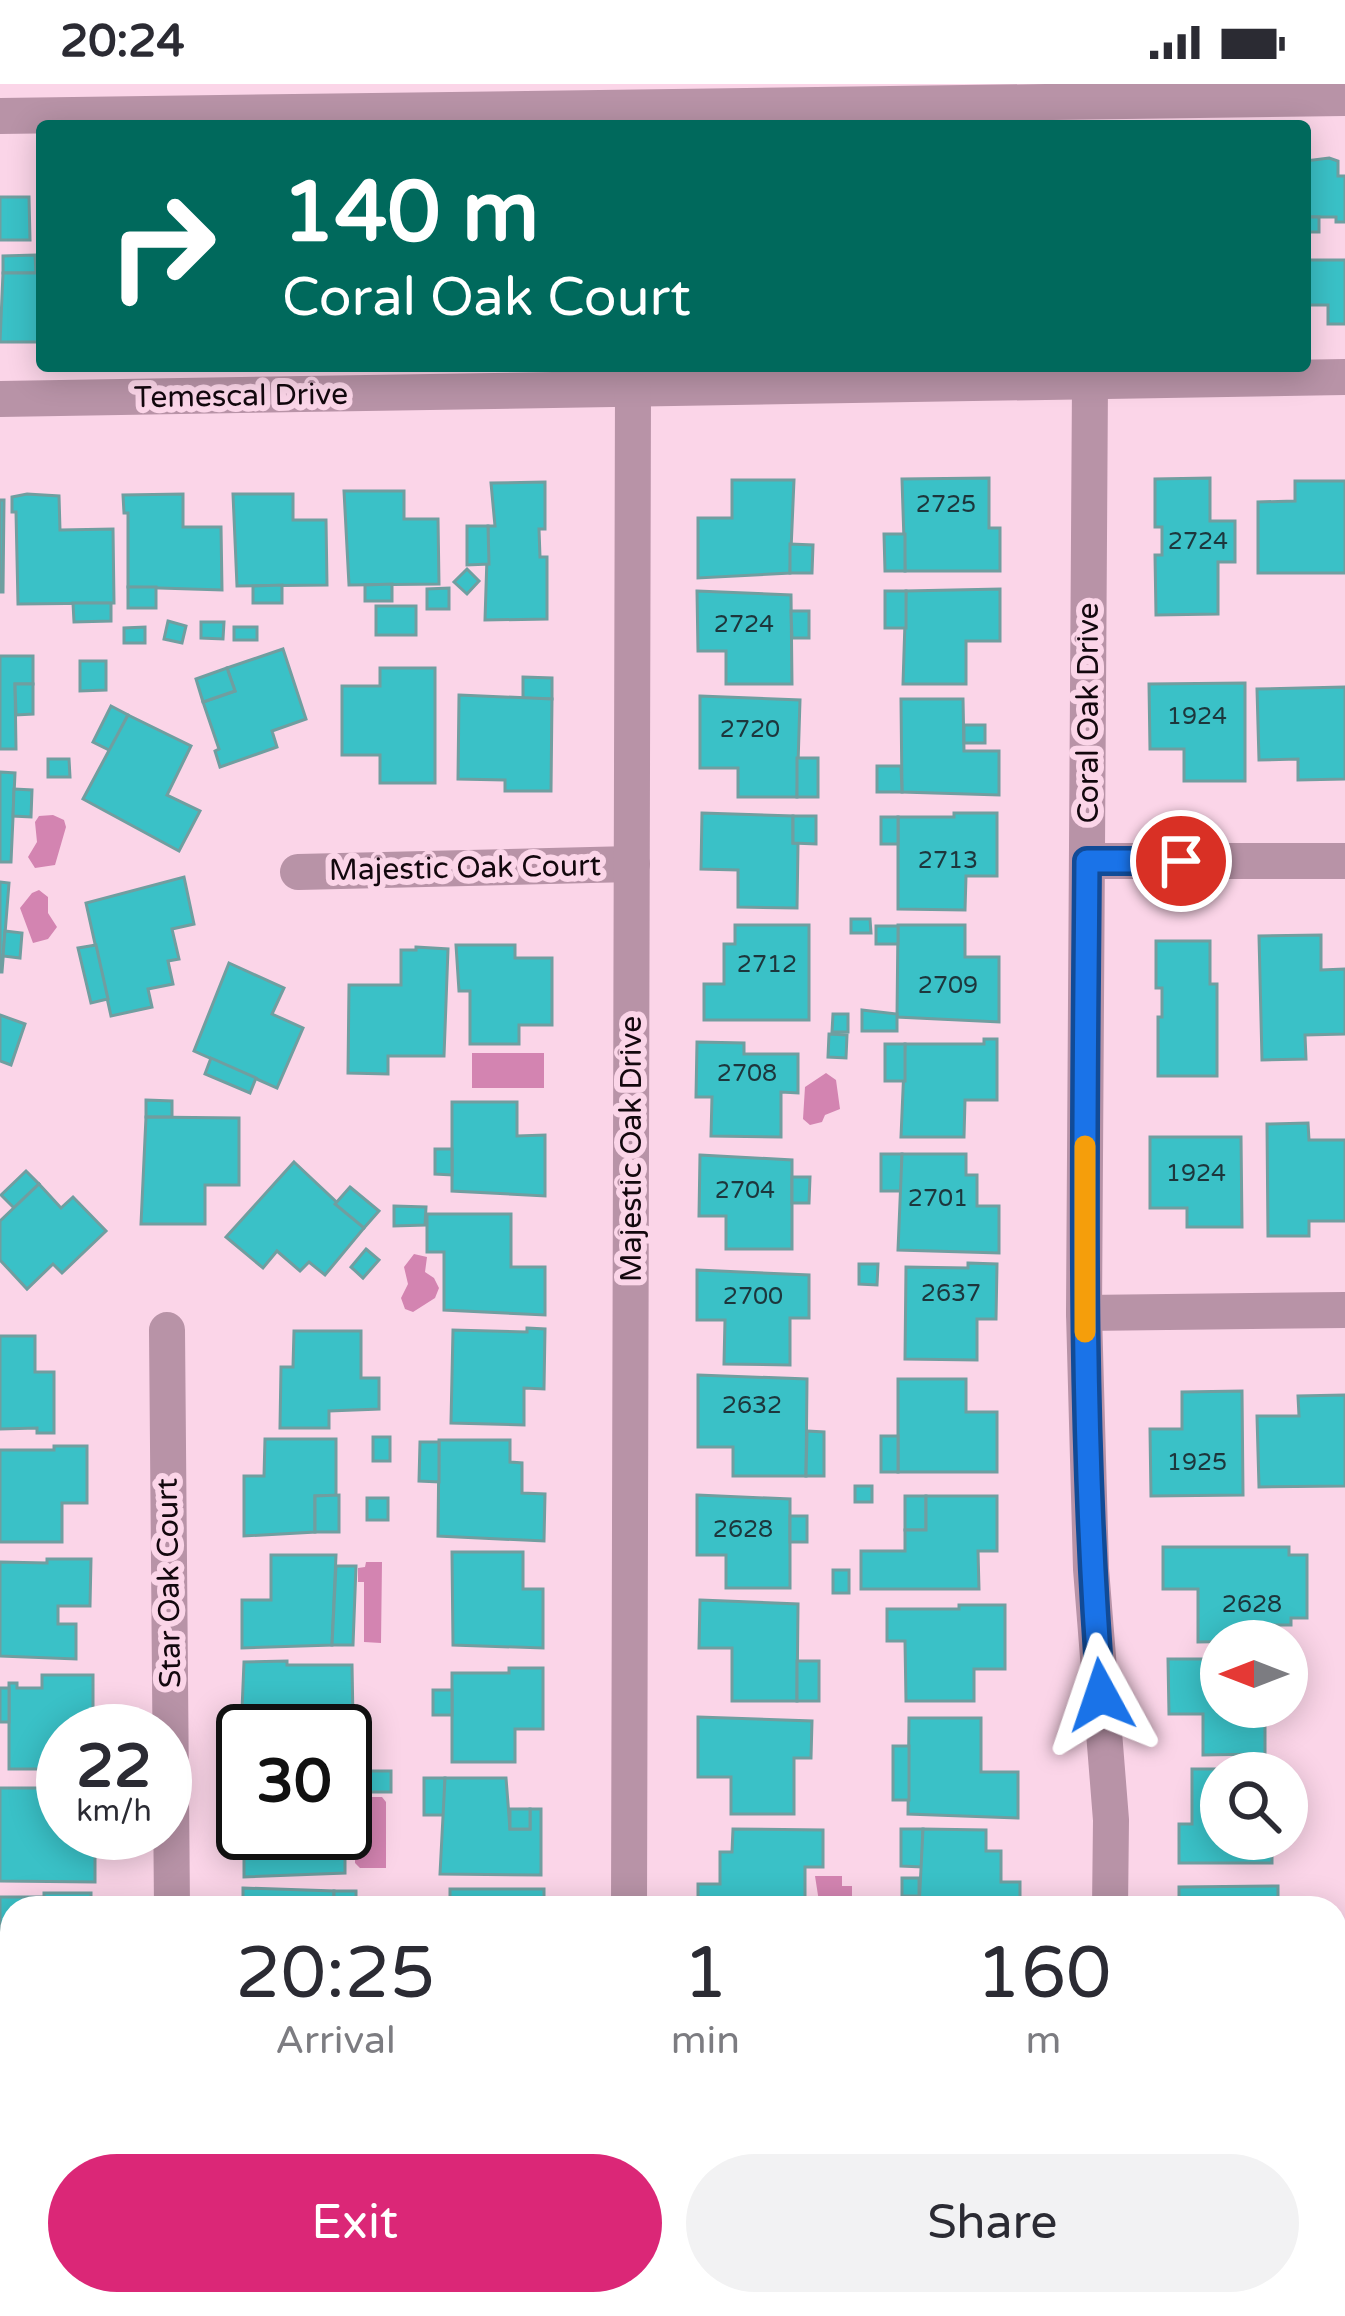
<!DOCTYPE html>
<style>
body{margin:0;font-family:"Varela Round",sans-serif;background:#f2f2f3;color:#2b2b33;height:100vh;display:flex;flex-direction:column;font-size:45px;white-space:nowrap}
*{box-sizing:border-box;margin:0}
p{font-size:39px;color:#7c7c81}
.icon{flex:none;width:66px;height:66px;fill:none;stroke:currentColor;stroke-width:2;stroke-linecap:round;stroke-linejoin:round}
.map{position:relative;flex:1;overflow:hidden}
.drawer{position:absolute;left:0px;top:1812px;width:1347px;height:420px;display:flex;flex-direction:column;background:#fff;border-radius:36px 36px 0 0;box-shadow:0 6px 30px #0003}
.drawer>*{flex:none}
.guide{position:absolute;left:36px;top:36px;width:1275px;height:252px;border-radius:12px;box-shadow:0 6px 30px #0003;background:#00695c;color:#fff;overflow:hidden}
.needle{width:78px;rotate:270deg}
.buttons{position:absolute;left:1200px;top:1536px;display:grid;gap:24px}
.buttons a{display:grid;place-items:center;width:108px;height:108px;border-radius:50%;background:#fff;box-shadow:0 6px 30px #0003;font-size:60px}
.speed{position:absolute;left:36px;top:1620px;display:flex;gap:24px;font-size:60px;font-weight:700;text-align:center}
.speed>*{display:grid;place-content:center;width:156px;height:156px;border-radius:50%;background:#fff;box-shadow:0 6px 30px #0003;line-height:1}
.speed small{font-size:30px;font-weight:400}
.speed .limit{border:6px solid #111;border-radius:18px;background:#fff;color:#111}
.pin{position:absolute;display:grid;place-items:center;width:102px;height:102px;color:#fff;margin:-51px;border:6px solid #fff;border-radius:50%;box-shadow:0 3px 12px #0007}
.me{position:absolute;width:132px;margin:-66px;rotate:355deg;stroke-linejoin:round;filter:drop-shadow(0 0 9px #0008)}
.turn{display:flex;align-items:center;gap:42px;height:252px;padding:0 48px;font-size:54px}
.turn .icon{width:156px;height:156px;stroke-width:2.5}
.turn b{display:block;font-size:84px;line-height:102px}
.eta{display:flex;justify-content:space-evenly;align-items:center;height:204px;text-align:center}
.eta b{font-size:72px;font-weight:600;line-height:84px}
.primary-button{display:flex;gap:24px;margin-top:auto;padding:24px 48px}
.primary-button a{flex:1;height:138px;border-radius:72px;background:#db2777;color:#fff;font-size:48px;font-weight:600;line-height:138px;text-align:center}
.primary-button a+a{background:#f2f2f3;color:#2b2b33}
.status{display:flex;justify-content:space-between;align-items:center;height:84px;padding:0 60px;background:#fff;direction:ltr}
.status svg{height:33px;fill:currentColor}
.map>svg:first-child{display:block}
.water{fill:#d384b1}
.building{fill:#3ac1c7;stroke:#709ea0;stroke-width:3}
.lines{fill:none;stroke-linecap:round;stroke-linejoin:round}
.minor{stroke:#b893a7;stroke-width:36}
.route-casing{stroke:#114b97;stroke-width:30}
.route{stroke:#1a73e8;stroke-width:21}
.slow{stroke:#f59e0b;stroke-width:21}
.labels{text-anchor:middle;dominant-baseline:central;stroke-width:12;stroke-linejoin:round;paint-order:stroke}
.number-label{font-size:24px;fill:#1d363c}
.street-label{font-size:30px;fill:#13080e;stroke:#fbd5e8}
</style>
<div class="status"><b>20:24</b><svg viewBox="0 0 49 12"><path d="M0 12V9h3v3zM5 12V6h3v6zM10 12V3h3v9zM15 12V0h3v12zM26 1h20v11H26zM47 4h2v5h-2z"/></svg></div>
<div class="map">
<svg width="1345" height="2232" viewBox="0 0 1345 2232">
<rect width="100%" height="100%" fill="#fbd5e8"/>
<!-- water -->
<g class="water">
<polygon points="53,731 64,736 66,743 55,781 35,784 28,773 37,758 35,738 39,732"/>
<polygon points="39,806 48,813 48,829 57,843 48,855 33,859 20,824 32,809"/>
<rect x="472" y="969" width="72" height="35"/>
<polygon points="826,989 836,996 840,1025 825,1031 822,1038 810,1041 803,1035 805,1003"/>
<polygon points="414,1170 427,1173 425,1188 434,1194 439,1204 435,1214 413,1228 405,1225 401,1214 408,1200 404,1183"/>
<polygon points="366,1478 382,1478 381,1559 364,1558 364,1498 358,1498 358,1484 365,1483"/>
<polygon points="364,1713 382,1713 386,1718 386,1784 360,1784 355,1779 355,1770 364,1769"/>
<polygon points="815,1792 842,1792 842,1802 852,1802 852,1824 820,1824"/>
<polygon points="855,2220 917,2220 911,2223 909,2232 857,2232"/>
</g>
<!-- building -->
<g class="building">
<polygon points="1329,74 1338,77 1338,92 1345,92 1345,138 1336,138 1336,133 1305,133 1305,77"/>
<polygon points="0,113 29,113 30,156 0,156"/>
<rect x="1305" y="133" width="14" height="15"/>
<polygon points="35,171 36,189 3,189 3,172"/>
<polygon points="1305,176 1345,176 1345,240 1328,240 1328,221 1305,221"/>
<polygon points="3,189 39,189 40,258 0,258"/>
<polygon points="989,394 989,444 1000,444 1000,487 905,487 902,395"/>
<polygon points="1210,394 1210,437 1235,437 1235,478 1218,478 1218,530 1156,531 1155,471 1162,471 1162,443 1155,443 1155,395"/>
<polygon points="732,396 794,396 790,489 698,494 698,434 732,434"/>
<polygon points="1295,397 1345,397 1345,489 1258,489 1258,418 1295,417"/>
<polygon points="545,398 545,445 539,445 540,473 547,473 547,535 485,536 488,442 495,442 491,399"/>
<polygon points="344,407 404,407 404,435 438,435 439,500 349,501"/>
<polygon points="27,410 59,412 60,446 113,445 114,519 18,520 16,428 12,428 12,413"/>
<polygon points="183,410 183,443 221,443 222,506 128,503 128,429 124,429 123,411"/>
<polygon points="233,410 293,410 293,436 326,436 327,501 237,502"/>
<polygon points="0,416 4,416 3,508 0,508"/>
<polygon points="467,442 488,442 489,480 467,481"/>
<polygon points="884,450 905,450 905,487 885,487"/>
<polygon points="790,460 813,461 812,489 790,489"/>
<polygon points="467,485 479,497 467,510 454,498"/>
<polygon points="392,500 392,517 365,517 365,501"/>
<polygon points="282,501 282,519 253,519 253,502"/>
<rect x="128" y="503" width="28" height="21"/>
<polygon points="449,504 449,525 427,525 427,505"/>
<polygon points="1000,505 1000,557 966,557 966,600 903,600 906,507"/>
<polygon points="697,507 791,511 792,600 726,600 726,567 698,567"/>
<rect x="885" y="507" width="21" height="37"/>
<polygon points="73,519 111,519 111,537 74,538"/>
<rect x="376" y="522" width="40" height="29"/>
<polygon points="791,527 809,527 809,554 792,554"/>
<polygon points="168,537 186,542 182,559 164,555"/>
<polygon points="201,538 224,538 223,555 201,554"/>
<polygon points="145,543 145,559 124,559 124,544"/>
<rect x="234" y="543" width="23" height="13"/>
<polygon points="283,565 306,635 272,647 277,663 220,683 215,667 219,665 203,618 235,607 227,584"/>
<polygon points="0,572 33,572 33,600 15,600 16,665 0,665"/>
<polygon points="80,577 106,577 106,606 80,607"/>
<polygon points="227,584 235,607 203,618 196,595"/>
<polygon points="380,584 435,584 435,699 380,699 380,671 342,671 342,602 380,602"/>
<polygon points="523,593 552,594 552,615 523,615"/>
<polygon points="1245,599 1245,697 1184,697 1184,665 1150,665 1149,600"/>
<polygon points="15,600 33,600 33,630 16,631"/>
<polygon points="1345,603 1345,695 1298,696 1298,675 1259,676 1257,605"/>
<polygon points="459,611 552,615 551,707 505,707 505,696 458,695"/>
<polygon points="700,612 800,616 797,713 738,713 738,684 700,684"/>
<polygon points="901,615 963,615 964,667 999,667 999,711 902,708"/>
<polygon points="111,622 128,631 111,667 93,658"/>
<polygon points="128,631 191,662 167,711 200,727 179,767 83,715"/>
<rect x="964" y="641" width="21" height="18"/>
<rect x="797" y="674" width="21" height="39"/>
<polygon points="48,675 69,675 70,693 48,693"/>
<polygon points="877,682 901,682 902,708 877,708"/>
<polygon points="0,688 15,689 11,778 0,778"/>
<polygon points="14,705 32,706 31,733 13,732"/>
<polygon points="702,729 793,732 793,759 798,759 797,824 738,823 738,786 701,785"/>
<polygon points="954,729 997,729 997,792 966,792 965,826 898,825 898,733 954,733"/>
<polygon points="793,732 816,732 816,760 793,759"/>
<rect x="881" y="733" width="17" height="27"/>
<polygon points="184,793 194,840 172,845 179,875 168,877 173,900 148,905 152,923 111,932 86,819"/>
<polygon points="0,798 9,799 2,888 0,888"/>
<polygon points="851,835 870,835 871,849 851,849"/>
<polygon points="735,841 809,841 809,936 704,936 704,900 724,900 724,860 735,860"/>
<polygon points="898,841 965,841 965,873 999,873 999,938 897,933"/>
<rect x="876" y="842" width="22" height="18"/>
<polygon points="5,847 22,849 20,874 3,872"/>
<polygon points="1321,851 1321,886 1345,885 1345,950 1305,951 1306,975 1262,976 1259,852"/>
<polygon points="1156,857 1210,857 1210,900 1217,900 1217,992 1158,992 1158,933 1162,933 1162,904 1156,904"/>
<polygon points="96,861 108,915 91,919 78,864"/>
<polygon points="456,861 515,861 515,874 552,874 552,941 519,941 519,960 470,960 470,907 459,907"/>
<polygon points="416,863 448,865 444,972 388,972 388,990 348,989 349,901 401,901 401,866 416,866"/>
<polygon points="229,879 284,904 272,930 303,944 277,1004 194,967"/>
<polygon points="862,926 897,930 897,947 862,947"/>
<polygon points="833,930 848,930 848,948 832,948"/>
<polygon points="0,931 25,940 11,981 0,977"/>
<polygon points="829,950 847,951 846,974 828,973"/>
<polygon points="984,955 997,955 997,1016 965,1016 964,1053 901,1053 905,960 984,960"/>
<polygon points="697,958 744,959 744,970 798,970 798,1009 781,1008 781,1053 711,1052 712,1013 696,1013"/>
<rect x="885" y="960" width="20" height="37"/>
<polygon points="211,974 256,994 250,1009 205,990"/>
<polygon points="146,1016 172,1017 172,1033 146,1033"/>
<polygon points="452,1018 517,1018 517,1052 545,1051 545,1112 452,1107"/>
<polygon points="146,1033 239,1034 239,1101 205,1101 205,1140 141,1140"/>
<polygon points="1308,1039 1309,1056 1345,1056 1345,1137 1309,1137 1309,1152 1268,1152 1267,1040"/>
<polygon points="1150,1053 1241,1053 1242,1143 1187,1143 1187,1124 1150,1124"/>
<polygon points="435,1065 452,1065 452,1091 435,1090"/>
<rect x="881" y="1070" width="21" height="37"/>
<polygon points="902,1070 966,1070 966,1091 977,1091 977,1122 999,1122 999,1169 898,1166"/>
<polygon points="700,1071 792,1076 792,1165 726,1165 726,1132 699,1132"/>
<polygon points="294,1078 364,1144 325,1191 309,1178 300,1187 277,1167 263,1184 226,1153"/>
<polygon points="26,1087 39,1100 14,1124 1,1111"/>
<polygon points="792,1093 810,1093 809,1119 792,1119"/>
<polygon points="39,1100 61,1124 73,1113 106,1147 62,1189 53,1180 27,1205 0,1176 0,1137"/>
<polygon points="350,1103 379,1127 364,1144 335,1120"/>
<polygon points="394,1122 426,1123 425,1141 394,1142"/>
<polygon points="427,1130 511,1130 511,1183 545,1183 545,1231 444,1226 444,1168 427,1168"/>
<polygon points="366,1165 379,1176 363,1194 351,1183"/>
<polygon points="968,1179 997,1180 996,1235 977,1235 977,1276 905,1275 906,1183 968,1184"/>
<polygon points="859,1180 878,1180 877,1201 859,1200"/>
<polygon points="697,1186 809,1191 809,1234 790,1234 790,1281 724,1280 725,1236 697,1236"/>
<polygon points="527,1244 545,1245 544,1305 524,1304 524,1341 451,1339 453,1246 527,1248"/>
<polygon points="294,1247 361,1247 361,1294 379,1294 379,1325 329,1327 329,1344 280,1344 281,1283 293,1283"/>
<polygon points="0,1252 35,1252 35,1288 54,1288 54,1349 37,1349 37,1344 0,1345"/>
<polygon points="698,1291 807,1295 806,1392 733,1392 733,1363 698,1363"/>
<polygon points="898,1295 966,1295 966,1328 997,1328 997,1388 898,1388"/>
<polygon points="1242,1307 1243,1411 1151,1412 1150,1345 1182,1345 1182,1308"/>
<polygon points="1345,1311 1345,1402 1259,1403 1257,1332 1299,1332 1298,1312"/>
<polygon points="807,1347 824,1348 824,1392 806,1392"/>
<rect x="881" y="1352" width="17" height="36"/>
<rect x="373" y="1353" width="17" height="24"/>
<polygon points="265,1355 336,1355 336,1412 315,1412 315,1448 244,1452 244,1392 264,1392"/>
<polygon points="439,1356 510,1356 510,1378 522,1379 522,1409 545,1410 544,1457 438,1452"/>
<polygon points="420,1358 439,1358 439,1398 419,1397"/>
<polygon points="54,1362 87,1362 87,1419 62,1419 62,1458 0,1458 0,1366 54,1366"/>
<rect x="855" y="1402" width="17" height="16"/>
<polygon points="339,1411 339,1448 315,1448 315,1412"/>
<polygon points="697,1411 790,1415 790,1504 726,1504 726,1471 697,1471"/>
<rect x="905" y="1412" width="21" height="34"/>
<polygon points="926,1412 997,1412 997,1467 978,1467 979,1505 861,1505 861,1467 905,1467 905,1446 926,1446"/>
<rect x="367" y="1414" width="21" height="22"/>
<rect x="790" y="1432" width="17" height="26"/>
<polygon points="1163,1463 1289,1463 1289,1471 1307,1471 1307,1534 1291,1534 1291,1541 1261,1541 1261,1557 1198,1558 1198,1505 1163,1505"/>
<polygon points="452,1468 523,1468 523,1505 543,1505 543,1564 453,1561"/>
<polygon points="271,1471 336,1471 332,1561 242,1564 242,1516 271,1516"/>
<polygon points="47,1475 91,1475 90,1522 58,1522 58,1540 76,1540 76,1575 0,1572 0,1478 47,1479"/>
<polygon points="336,1482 356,1482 353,1561 332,1561"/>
<rect x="833" y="1486" width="16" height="23"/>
<polygon points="700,1516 798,1520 797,1617 732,1617 732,1564 699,1564"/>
<polygon points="959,1521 1005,1521 1005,1585 974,1585 974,1617 906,1617 905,1557 887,1557 887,1525 959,1525"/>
<polygon points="1168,1575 1221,1575 1221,1623 1265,1623 1265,1670 1203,1671 1203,1630 1169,1630"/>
<polygon points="287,1577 287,1581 352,1581 353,1636 366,1636 366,1678 345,1678 345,1647 278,1647 278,1626 242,1626 244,1578"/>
<rect x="797" y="1577" width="22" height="40"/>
<polygon points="509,1584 543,1584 543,1645 515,1645 515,1678 452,1678 452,1589 509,1589"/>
<polygon points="42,1591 93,1591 93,1646 63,1647 63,1685 9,1685 9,1599 17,1599 17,1604 42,1604"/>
<rect x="0" y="1604" width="9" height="34"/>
<rect x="433" y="1606" width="19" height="25"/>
<polygon points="698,1633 812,1637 811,1674 794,1674 794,1730 731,1730 731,1693 698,1693"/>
<polygon points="909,1634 981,1634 981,1688 1018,1688 1018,1734 908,1730"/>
<rect x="893" y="1662" width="16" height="54"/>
<polygon points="1192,1685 1272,1685 1272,1689 1221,1689 1221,1755 1272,1755 1272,1779 1179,1779 1179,1740 1192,1740"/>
<rect x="370" y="1687" width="21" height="21"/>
<polygon points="345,1693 362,1693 362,1731 345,1732"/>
<rect x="424" y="1694" width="21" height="37"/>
<polygon points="445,1694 506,1694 510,1745 530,1745 530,1725 541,1725 541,1791 440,1790"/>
<polygon points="0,1704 63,1704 63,1749 88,1749 88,1764 95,1764 95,1798 0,1797"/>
<rect x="510" y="1725" width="20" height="20"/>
<polygon points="733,1745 823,1746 823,1783 805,1783 805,1824 698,1824 698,1800 720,1800 720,1768 732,1768"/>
<polygon points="901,1745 923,1745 922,1783 901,1782"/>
<polygon points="923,1745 986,1746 986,1767 1001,1767 1001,1798 1020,1798 1020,1824 919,1824"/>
<polygon points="244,1749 345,1749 345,1789 244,1793"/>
<rect x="902" y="1794" width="17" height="18"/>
<polygon points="1278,1802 1278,1824 1179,1824 1179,1803"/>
<polygon points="243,1804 334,1807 334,1824 243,1824"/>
<rect x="450" y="1805" width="94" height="19"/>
<rect x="334" y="1807" width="22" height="17"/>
<polygon points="44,1809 91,1809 91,1824 12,1824 12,1906 0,1906 0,1813 44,1813"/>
<polygon points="4,2087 12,2087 12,2150 5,2150"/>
<rect x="5" y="2150" width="7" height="21"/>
<rect x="960" y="2220" width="62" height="12"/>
<rect x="1179" y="2220" width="101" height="12"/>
<rect x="151" y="2221" width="21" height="11"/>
<polygon points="291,2224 333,2224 333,2232 292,2232"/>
<polygon points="745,2224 745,2232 705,2232 705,2225"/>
</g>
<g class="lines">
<!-- minor -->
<g class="minor">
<polyline points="0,32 1345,14"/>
<polyline points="1090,298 1084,1229 1091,1485 1111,1736 1110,1824"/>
<polyline points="0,315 1345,293"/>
<polyline points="1087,777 1345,777"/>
<polyline points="298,788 632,780"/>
<polyline points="1084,1229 1345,1226"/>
<polyline points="167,1246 172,1824"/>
<polyline points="629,1824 633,306"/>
<polyline points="0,1968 12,1968"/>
<polyline points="1107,2232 1107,2220"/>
</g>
</g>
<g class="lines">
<!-- route casing -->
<g class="route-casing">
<path id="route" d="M1101,1611c-22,-278 -16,-556 -14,-834h94"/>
</g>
<!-- route -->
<use href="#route" class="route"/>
<!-- slow -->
<polyline class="slow" points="1085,1248 1085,1062"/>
</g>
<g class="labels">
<!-- number labels -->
<g class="number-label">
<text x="946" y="420">2725</text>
<text x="1198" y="457">2724</text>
<text x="744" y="540">2724</text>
<text x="1197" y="632">1924</text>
<text x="750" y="645">2720</text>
<text x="948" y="776">2713</text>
<text x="767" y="880">2712</text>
<text x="948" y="901">2709</text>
<text x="747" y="989">2708</text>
<text x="1196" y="1089">1924</text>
<text x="745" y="1106">2704</text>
<text x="938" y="1114">2701</text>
<text x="951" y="1209">2637</text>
<text x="753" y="1212">2700</text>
<text x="752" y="1321">2632</text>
<text x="1197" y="1378">1925</text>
<text x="743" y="1445">2628</text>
<text x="1252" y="1520">2628</text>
</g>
<!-- street labels -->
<g class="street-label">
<text transform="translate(241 312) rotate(-1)">Temescal Drive</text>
<text transform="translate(1088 629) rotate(-90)">Coral Oak Drive</text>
<text transform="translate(465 784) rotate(-1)">Majestic Oak Court</text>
<text transform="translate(631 1065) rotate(-90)">Majestic Oak Drive</text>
<text transform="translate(169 1499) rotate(-91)">Star Oak Court</text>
</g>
</g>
</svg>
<div class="buttons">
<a><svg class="needle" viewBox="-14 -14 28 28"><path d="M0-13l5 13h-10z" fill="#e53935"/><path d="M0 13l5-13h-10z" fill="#7c7c81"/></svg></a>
<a><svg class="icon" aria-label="search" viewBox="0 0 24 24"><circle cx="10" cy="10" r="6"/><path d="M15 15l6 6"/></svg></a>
</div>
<div class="speed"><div>22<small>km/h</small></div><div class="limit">30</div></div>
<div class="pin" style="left:1181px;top:777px;background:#d93025"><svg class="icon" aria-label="arrive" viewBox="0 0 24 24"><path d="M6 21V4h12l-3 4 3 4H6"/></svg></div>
<svg class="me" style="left:1101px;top:1611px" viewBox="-20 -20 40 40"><path d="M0-17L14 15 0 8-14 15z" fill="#1a73e8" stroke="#fff" stroke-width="4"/></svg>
<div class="guide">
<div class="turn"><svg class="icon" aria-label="right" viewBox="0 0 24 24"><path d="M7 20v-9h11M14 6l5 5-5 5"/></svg><div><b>140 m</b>Coral Oak Court</div></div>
</div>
<section class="drawer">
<div class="eta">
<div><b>20:25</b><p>Arrival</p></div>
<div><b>1</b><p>min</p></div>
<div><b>160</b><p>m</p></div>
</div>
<div class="primary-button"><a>Exit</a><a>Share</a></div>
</section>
</div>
